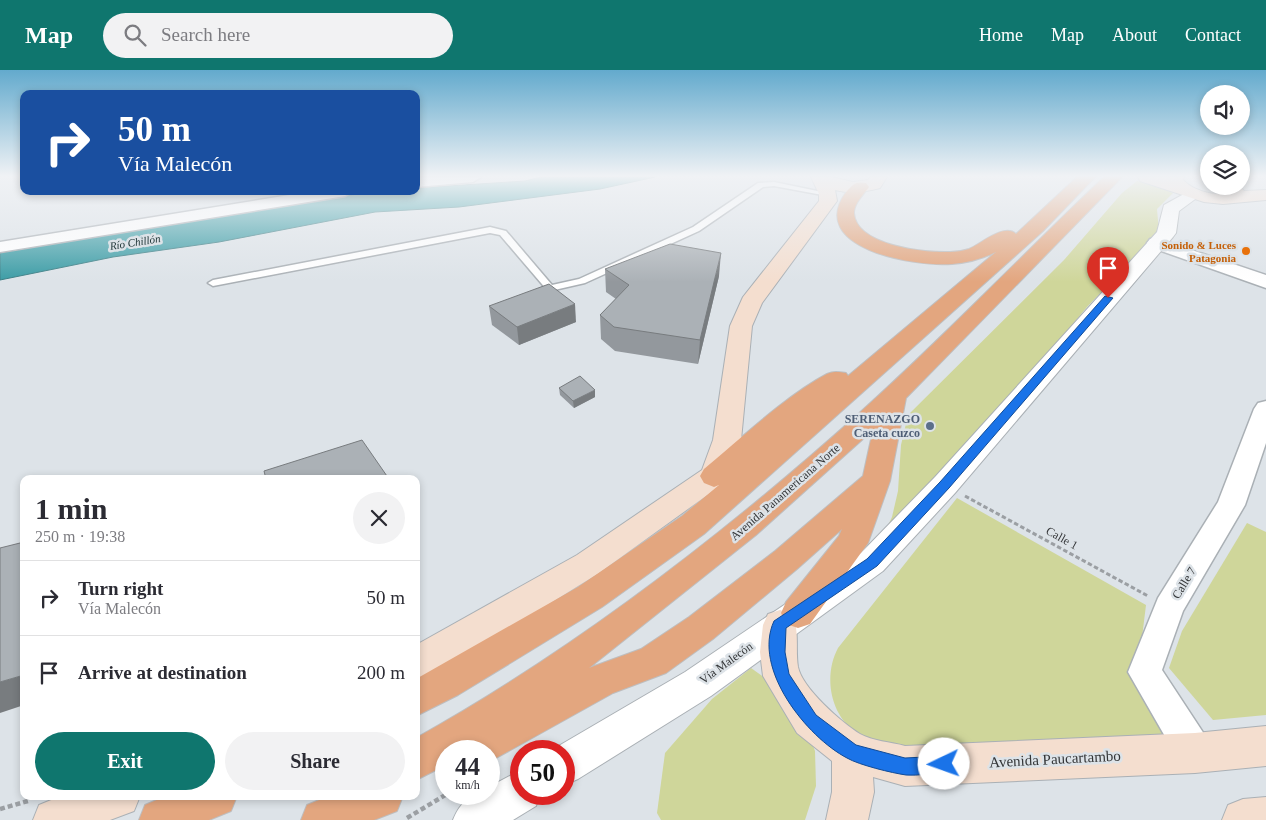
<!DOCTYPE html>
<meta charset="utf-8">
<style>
body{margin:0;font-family:"Times New Roman",serif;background:#f2f2f3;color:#2b2b33;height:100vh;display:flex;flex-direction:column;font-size:19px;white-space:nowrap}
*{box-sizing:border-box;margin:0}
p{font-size:16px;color:#7c7c81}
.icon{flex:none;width:28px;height:28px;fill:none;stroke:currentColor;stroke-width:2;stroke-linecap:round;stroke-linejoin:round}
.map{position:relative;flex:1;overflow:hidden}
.panel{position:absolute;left:20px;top:405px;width:400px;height:325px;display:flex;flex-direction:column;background:#fff;border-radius:10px;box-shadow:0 2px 8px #0003}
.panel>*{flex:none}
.banner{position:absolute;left:20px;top:20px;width:400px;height:105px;border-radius:10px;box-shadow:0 2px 8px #0003;background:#1a4fa0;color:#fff;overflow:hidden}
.buttons{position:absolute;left:1200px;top:15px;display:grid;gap:10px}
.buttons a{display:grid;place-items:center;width:50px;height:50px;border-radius:50%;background:#fff;box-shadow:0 2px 8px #0003;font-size:25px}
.speed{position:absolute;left:435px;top:670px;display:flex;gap:10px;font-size:25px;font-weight:700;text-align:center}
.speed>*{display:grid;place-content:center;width:65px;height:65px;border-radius:50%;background:#fff;box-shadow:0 2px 8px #0003;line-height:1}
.speed small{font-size:12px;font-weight:400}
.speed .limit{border:8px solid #d22;background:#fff;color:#111}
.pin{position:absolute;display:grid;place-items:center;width:42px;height:42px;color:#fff;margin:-51px -21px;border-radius:50% 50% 50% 0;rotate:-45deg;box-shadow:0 0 5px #0007}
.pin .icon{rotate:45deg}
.me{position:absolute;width:55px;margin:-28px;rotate:267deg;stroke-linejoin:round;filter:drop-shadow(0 0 4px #0008)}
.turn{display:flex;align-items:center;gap:18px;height:105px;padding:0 15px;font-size:22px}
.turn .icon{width:65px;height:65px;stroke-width:2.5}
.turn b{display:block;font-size:35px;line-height:42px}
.round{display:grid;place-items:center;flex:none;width:52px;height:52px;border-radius:26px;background:#f2f2f3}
.summary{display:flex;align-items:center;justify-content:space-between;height:85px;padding:0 15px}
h1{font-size:30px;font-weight:800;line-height:38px}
.cta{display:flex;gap:10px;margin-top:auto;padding:10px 15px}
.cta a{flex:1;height:58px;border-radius:30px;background:#0f766e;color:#fff;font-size:20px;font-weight:800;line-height:58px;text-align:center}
.cta a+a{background:#f2f2f3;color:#2b2b33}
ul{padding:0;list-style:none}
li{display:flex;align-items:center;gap:15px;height:75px;padding:0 15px;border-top:1px solid #e1e1e2}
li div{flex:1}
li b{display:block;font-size:19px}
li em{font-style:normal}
header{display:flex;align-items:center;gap:30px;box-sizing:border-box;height:70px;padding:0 25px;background:#0f766e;color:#fff}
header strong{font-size:24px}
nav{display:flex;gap:28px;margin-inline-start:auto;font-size:18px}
.search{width:350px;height:45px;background:#f2f2f3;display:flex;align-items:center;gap:12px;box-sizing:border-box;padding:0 18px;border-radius:28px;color:#7c7c81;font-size:19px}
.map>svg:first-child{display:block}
.green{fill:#cfd69a}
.water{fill:#3b9ca5;stroke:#397d84}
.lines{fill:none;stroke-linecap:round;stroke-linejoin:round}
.service-casing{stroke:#aab0b5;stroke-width:3}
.minor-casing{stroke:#aab0b5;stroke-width:3}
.tertiary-casing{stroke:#aab0b5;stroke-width:2}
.secondary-casing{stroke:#aab0b5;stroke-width:2}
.trunk-casing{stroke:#bebebf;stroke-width:2}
.path-far1{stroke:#9b9fa3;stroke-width:3;stroke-dasharray:4.5 2.5;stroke-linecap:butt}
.path{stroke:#9b9fa3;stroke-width:4.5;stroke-dasharray:5 3;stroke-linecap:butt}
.service{fill:#fff;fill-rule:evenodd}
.minor{fill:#fff;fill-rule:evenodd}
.tertiary{fill:#fff;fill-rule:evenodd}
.secondary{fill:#f4decf;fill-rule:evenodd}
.trunk{fill:#e3a67f;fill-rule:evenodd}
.wall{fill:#93989d}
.shaded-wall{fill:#787c7f}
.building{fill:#abb1b6;stroke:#787c7f}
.route{fill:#1a73e8;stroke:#114b97}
.food-dot{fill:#e8710a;stroke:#dde3e8;stroke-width:2}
.service-dot{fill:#5c6f8a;stroke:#dde3e8;stroke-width:2}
.labels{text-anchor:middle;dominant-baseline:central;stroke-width:5;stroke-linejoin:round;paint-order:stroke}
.far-water-label{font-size:11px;font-style:italic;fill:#182f31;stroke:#dde3e8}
.far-food-label{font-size:11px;font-weight:bold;fill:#c56008;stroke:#dde3e8;text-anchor:end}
.service-label{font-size:12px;font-weight:bold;fill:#4e5e75;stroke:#dde3e8;text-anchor:end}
.street-label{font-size:12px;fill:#333537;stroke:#dde3e8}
.near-street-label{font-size:15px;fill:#333537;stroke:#dde3e8}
</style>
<header>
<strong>Map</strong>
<div class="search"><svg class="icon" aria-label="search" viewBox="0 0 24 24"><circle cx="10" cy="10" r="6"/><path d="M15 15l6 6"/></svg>Search here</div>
<nav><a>Home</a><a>Map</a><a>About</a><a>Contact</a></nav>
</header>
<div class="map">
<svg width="1266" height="750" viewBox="0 0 1266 750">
<rect width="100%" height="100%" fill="#dde3e8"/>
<!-- green -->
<g class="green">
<polygon points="1137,111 1158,115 1173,123 1157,139 1159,162 1087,237 985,359 876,481 892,447 898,421 901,375 908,345 1064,190 1122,123"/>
<path d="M957,428l189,107 -8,65 46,76 -288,7c-12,-6 -26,-12 -38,-19 -28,-18 -35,-58 -20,-86z"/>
<polygon points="1247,453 1266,462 1266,645 1213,650 1169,598 1182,561"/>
<polygon points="751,598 772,613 800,642 815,681 816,716 805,750 661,750 657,743 665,683 712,629"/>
</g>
<!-- water -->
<polygon class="water" points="541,107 655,107 600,119 459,137 375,142 219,172 113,187 0,210 0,183 16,180 322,129 380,121 416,121 416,118 525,111"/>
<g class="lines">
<!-- service casing -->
<g class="service-casing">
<polygon id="service" points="774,112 832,124 828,126 774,116 763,117 699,161 585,213 550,221 547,220 500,165 490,163 213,216 208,213 213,210 490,157 506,161 552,215 579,209 693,157 758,113"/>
</g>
<!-- minor casing -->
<g class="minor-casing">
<g id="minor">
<polygon points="416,107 481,107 473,112 416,117"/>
<polygon points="314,121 353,121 345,126 0,182 0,172"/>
<polygon points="1156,168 1266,205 1266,218 1150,177 1147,173 1150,169"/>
<polygon points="1266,331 1266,373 1245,435 1183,541 1162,600 1208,670 1213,683 1208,696 1195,701 1182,696 1128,602 1158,528 1218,432 1254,339 1258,333"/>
</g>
</g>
<!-- tertiary casing -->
<g class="tertiary-casing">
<g id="tertiary">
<polygon points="1193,119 1199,120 1202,124 1179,141 1176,163 1173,167 955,423 883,501 711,626 578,709 564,715 564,681 550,681 685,602 861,483 935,407 1157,162 1164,135"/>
<path d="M521,700v24h19l-4,12 -23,14h-60c7,-17 16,-26 36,-26v-7z"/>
</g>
</g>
<!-- secondary casing -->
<g class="secondary-casing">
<g id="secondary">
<path d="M811,107h20l22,5 15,-2 2,-3h17l-7,11c-15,4 -29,6 -45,2l2,11 -75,102 -10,23 -11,114 -17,43 -125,90 -116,72 -67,36v-36l161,-90 125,-85 11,-30 17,-114 13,-29 76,-96v-7z"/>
<path d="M1138,107h46l-1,3c10,10 29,17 43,12l-4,-6h18l4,5 22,-1v10l-43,4 -19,-2 -64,-21z"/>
<path d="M780,540l12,4c8,17 3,35 6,53 4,21 44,56 62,67 12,7 31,8 45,12l290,-13 71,-7v40l-71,7 -290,13 -32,-9 1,15 -6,28h-42l6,-28v-31l-35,-28 -34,-57 -3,-24 3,-27 5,-11z"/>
<polygon points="61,726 140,726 134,741 110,750 33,750 39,735"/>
<polygon points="1266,727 1266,750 1222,750 1228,735 1243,729"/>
</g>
</g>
<!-- trunk casing -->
<g class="trunk-casing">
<g id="trunk">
<path d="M1077,107h18l-52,54 -339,303 -102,73 -144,88 -42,21v-37l162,-92 104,-71 37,-31 -5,2 -10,-4 -4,-7 4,-7c36,-30 83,-74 123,-95 7,-3 12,-2 19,-1l2,3 148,-124c-14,7 -29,11 -44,12 -37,3 -148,-16 -105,-73 6,-7 9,-10 19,-8l3,4c-5,7 -15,16 -15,26 2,33 72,40 96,39 6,0 13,-1 19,-3 12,-5 35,-26 47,-15z"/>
<path d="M1104,107h18l-216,221 -16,83 -22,62 -58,81 -12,4 -12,-4 -5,-11 5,-11 53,-66 3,-7 -45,40 -84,70 -47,34 -53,20 -124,69v-11h-43v14l-30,15v-42c156,-87 307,-203 440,-322 85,-76 165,-160 248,-239zM873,360l-10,46 -88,75 -86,66 -48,32 -52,19 167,-133z"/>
<polygon points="166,726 237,726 231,741 209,750 139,750 145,735"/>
<polygon points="329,726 403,726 397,741 374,750 301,750 307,735"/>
</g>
</g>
<!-- path-far1 -->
<polyline class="path-far1" points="965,426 1148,526"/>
<!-- path -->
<g class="path">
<polyline points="0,739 28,731"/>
<polyline points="407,748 447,724"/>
</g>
<!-- service -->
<use href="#service" class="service"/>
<!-- minor -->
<use href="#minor" class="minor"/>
<!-- tertiary -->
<use href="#tertiary" class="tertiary"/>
<!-- secondary -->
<use href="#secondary" class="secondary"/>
<!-- trunk -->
<use href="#trunk" class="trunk"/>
</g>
<!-- wall -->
<g class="wall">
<polygon points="605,199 719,206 698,294 615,281 601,269 600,245 616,229 606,222"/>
<polygon points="489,236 576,252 519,275 492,255"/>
<polygon points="559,318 595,327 574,338 560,325"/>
</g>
<!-- shaded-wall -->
<g class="shaded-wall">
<polygon points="721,183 719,206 698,294 700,270"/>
<polygon points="575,234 576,252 519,275 517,257"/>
<polygon points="595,320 595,327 574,338 573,331"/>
<polygon points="24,605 24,635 0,643 0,612"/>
</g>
<!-- building -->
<g class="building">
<polygon points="670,174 721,183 700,270 614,257 600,245 629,215 605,199"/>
<polygon points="549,214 575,234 517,257 489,236"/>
<polygon points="580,306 595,320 573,331 559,318"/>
<polygon points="362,370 389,409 266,409 264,401"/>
<polygon points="24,472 24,605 0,612 0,478"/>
</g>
<!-- sky -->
<linearGradient id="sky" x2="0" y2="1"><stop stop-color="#63aacd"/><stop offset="0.5" stop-color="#f0f2f5"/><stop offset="1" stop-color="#f0f2f5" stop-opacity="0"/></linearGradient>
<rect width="1266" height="212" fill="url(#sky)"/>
<!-- route -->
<path class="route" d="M1105,226l8,2 -164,190 -72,78 -91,62 -1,24 4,22 27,41 40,30 49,13 39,-2 6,3 2,5 -2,6 -6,3c-12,0 -26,3 -38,2 -14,-2 -47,-10 -59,-17 -40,-21 -95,-89 -73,-137l93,-62 73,-77z"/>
<!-- markers -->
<circle class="food-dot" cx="1246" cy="181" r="5"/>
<circle class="service-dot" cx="930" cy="356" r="5"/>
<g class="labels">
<!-- far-water labels -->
<g class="far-water-label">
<text transform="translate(135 172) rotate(-9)">Río Chillón</text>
</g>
<!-- far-food labels -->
<g class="far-food-label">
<text x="1236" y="175">Sonido &amp; Luces<tspan x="1236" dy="13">Patagonia</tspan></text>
</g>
<!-- service labels -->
<g class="service-label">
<text x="920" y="349">SERENAZGO<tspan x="920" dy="14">Caseta cuzco</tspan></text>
</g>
<!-- street labels -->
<g class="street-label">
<text transform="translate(785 422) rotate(-41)">Avenida Panamericana Norte</text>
<text transform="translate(1062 468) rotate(29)">Calle 1</text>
<text transform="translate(1184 513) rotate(-59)">Calle 7</text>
<text transform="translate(726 593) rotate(-36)">Vía Malecón</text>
</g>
<!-- near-street labels -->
<g class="near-street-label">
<text transform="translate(1055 689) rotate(-3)">Avenida Paucartambo</text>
</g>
</g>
</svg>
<div class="buttons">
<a><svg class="icon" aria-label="sound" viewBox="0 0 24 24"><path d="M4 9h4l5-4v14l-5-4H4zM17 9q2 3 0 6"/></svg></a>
<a><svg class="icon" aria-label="layers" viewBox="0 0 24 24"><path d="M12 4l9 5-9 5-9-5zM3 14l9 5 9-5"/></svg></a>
</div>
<div class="speed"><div>44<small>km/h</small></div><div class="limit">50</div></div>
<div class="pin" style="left:1108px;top:228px;background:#d93025"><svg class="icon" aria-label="arrive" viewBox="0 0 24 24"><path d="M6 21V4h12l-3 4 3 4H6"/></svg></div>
<svg class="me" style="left:944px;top:694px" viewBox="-20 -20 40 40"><circle r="19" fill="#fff"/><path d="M0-13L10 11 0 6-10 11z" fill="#1a73e8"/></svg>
<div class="banner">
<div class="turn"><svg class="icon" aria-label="right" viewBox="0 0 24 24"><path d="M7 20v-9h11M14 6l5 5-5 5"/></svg><div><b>50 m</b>Vía Malecón</div></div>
</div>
<section class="panel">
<div class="summary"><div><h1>1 min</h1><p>250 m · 19:38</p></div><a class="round"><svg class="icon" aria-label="close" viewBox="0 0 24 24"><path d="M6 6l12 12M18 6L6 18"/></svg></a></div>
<ul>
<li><svg class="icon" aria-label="right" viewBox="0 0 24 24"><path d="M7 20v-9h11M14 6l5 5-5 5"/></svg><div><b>Turn right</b><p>Vía Malecón</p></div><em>50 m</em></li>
<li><svg class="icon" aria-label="arrive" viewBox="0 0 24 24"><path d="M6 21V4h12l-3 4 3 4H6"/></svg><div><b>Arrive at destination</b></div><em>200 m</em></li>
</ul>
<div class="cta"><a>Exit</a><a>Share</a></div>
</section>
</div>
